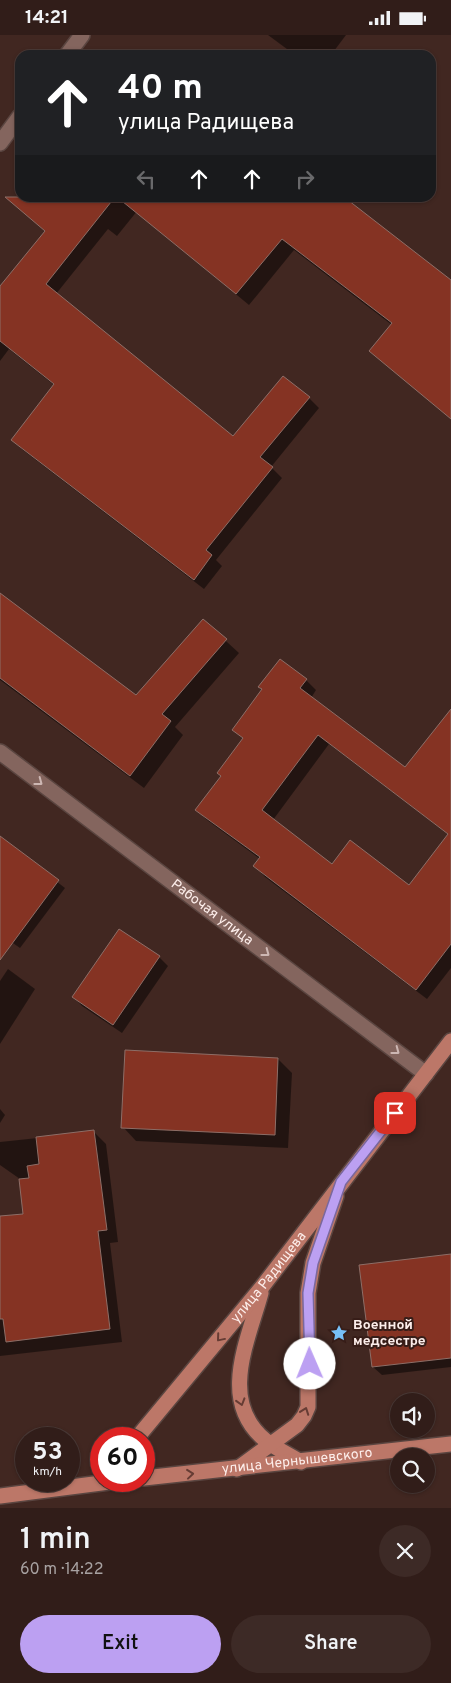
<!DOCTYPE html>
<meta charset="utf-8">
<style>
body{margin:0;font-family:Overpass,sans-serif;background:#3d2a26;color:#f1f3f6;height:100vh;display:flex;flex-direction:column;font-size:19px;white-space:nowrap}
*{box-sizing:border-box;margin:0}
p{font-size:16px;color:#a8a2a2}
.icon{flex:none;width:28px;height:28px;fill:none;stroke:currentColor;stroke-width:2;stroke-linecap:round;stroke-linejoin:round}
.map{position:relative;height:1473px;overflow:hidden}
.drawer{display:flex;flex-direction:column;background:#311d19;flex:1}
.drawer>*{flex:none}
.banner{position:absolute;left:15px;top:15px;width:421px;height:152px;border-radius:15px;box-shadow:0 1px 4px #0004,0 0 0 1px #4c3b38;background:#202124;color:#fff;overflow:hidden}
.fabs{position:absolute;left:390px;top:1358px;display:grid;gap:10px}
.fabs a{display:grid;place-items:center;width:45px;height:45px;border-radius:50%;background:#311d19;box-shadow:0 1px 4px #0004,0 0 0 1px #4c3b38;font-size:25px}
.speed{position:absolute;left:15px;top:1392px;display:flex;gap:10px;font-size:25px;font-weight:700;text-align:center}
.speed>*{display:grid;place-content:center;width:65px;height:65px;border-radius:50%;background:#311d19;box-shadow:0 1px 4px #0004,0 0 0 1px #4c3b38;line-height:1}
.speed small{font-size:12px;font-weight:400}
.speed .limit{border:8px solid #d22;background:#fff;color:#111}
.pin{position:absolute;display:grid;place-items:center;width:42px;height:42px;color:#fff;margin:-21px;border-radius:10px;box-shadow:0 2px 8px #0006}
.me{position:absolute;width:55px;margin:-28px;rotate:359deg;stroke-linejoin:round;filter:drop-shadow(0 0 4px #0008)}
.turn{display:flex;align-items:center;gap:18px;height:105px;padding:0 20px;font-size:22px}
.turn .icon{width:65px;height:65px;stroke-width:2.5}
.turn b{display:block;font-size:35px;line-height:42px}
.lanes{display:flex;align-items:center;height:48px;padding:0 20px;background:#0003;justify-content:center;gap:25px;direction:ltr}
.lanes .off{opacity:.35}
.round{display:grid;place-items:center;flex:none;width:52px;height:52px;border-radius:26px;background:#3d2a26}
.head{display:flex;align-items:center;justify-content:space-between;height:85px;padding:0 20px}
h1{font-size:30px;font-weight:600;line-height:38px}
.action{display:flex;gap:10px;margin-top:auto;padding:10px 20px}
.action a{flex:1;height:58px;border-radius:30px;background:#bca0f2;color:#111;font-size:20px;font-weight:600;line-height:58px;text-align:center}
.action a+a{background:#3d2a26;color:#f1f3f6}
.status{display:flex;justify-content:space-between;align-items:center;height:35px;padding:0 25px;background:#311d19;direction:ltr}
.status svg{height:14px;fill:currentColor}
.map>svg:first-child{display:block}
.shadow{fill:#0007;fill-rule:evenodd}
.building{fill:#853323;stroke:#8d6e67;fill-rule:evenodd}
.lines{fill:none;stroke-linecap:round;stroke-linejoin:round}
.minor-casing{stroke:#5a4540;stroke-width:18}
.major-casing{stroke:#5a4540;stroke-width:18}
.minor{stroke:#84655e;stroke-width:15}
.major{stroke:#bc7768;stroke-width:15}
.oneway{stroke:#cdb7b3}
.oneway2{stroke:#663c34}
.route-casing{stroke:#7a689d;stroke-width:12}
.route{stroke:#bca0f2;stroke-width:9}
.labels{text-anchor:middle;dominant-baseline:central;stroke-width:4;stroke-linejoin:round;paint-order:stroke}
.street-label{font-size:14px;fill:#fdeeeb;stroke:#371d18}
.poi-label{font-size:14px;font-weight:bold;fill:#fdeeeb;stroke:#371d18;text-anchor:start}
</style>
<div class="status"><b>14:21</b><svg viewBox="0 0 49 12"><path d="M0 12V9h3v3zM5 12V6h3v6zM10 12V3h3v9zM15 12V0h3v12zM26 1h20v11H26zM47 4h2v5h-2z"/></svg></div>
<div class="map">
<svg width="451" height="1473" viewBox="0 0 451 1473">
<rect width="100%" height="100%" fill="#412721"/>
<!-- shadow -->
<g class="shadow">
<polygon points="268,0 346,0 331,20 295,20"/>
<polygon points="24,162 134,162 142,170 117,201 108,194 56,259 234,402 309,363 319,373 271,432 282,443 216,525 222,531 204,554 23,415 13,405 54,350 9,314 0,326 0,253 46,197 17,171"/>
<polygon points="165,162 451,246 451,384 371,316 392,290 294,215 249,270 146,185"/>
<polygon points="0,559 136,661 203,585 239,618 175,692 183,700 144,753 0,645"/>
<path d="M306,645l10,10 -5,8 94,71 46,-58v257l-24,31 -162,-122 -10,-11 5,-7 -53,-39 -10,-10 25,-34 22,-37 -10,-10zM329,709l120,91 -40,52 -77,-22 -59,-45z"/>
<polygon points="0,803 65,853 20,913 0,899"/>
<polygon points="119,895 159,922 168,931 122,998 82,971 74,962"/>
<polygon points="8,934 35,954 0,1009 0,946"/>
<polygon points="126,1017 278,1024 292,1038 288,1113 136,1106 123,1092"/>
<polygon points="0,1074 5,1080 0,1088"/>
<polygon points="94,1097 106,1109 118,1207 110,1208 122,1307 0,1321 0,1183 24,1180 20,1144 0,1130 0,1107"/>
<polygon points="451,1220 451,1332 382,1340 373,1332"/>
</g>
<!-- building -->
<g class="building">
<polygon points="5,162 115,162 46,249 233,401 283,341 310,362 260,422 273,432 206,515 212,520 194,545 11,405 54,349 0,306 0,251 45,196"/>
<polygon points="117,162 344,162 451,245 451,384 369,316 392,288 282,204 236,259"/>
<polygon points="0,558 136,660 203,584 227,604 162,679 171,686 130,741 0,643"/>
<path d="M280,624l27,20 -7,9 105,79 46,-58v235l-35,46 -163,-124 7,-9 -65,-47 26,-34 -4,-3 26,-35 -11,-8 30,-41 -4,-2zM318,700l130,99 -39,51 -59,-45 -18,24 -70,-54z"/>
<polygon points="0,801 59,845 0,925"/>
<polygon points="119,894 160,921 113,990 72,962"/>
<polygon points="125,1015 278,1023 275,1100 121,1093"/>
<polygon points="94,1095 107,1195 98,1196 110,1294 6,1307 3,1284 0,1284 0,1181 23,1179 19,1144 29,1143 27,1131 39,1129 36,1102"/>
<polygon points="451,1219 451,1323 372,1332 359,1230"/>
</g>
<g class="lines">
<!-- minor casing -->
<g class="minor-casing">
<g id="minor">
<polyline points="67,20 82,0"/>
<polyline points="0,108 20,81"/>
<path id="s1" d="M0,717l426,322"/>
</g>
</g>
<!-- major casing -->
<g class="major-casing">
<g id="major">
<path d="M261,1258c-13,48 -43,108 4,147 10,8 24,15 36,22"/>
<path id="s2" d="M136,1404l126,-152 189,-246"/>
<polyline points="237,1434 297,1390 304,1381 308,1372 308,1258 313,1228 336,1161"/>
<path id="s3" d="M144,1443l307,-34"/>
<polyline points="0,1461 117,1446"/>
</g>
</g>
<!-- minor -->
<use href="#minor" class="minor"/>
<!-- major -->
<use href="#major" class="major"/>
</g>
<!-- one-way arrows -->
<defs><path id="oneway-chevron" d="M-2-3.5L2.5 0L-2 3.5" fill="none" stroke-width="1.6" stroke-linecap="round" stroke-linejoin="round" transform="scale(1.25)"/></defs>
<g class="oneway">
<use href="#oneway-chevron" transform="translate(39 747) rotate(37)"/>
<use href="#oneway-chevron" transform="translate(266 918) rotate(37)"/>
<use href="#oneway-chevron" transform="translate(396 1016) rotate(37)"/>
</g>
<g class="oneway2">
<use href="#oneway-chevron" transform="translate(220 1303) rotate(130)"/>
<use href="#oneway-chevron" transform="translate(241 1367) rotate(73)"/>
<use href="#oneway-chevron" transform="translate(305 1376) rotate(-70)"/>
<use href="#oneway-chevron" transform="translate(190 1439) rotate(-6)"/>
</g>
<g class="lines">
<!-- route casing -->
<g class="route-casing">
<polyline id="route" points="310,1329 308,1258 313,1228 341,1147 395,1078"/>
</g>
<!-- route -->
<use href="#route" class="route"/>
</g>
<!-- icons -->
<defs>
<g id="sight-bare" transform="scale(1.35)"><path d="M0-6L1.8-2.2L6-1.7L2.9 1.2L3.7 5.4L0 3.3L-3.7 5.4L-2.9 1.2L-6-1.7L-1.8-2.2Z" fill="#77c0f7" stroke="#371d18" stroke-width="2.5" paint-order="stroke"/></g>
</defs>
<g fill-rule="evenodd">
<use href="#sight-bare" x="339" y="1298"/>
</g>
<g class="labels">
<!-- street labels -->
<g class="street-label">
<text stroke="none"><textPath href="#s1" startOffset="266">Рабочая улица</textPath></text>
<text stroke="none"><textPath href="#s2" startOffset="209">улица Радищева</textPath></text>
<text stroke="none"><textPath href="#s3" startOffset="154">улица Чернышевского</textPath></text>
</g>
<!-- poi labels -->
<g class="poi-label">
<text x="353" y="1290">Военной<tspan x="353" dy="16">медсестре</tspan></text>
</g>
</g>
</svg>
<div class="fabs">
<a><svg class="icon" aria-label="sound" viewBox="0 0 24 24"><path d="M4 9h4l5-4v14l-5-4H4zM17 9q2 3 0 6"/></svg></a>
<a><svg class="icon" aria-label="search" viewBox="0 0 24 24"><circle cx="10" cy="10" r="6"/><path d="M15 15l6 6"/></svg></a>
</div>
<div class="speed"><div>53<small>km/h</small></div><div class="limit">60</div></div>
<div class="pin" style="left:395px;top:1078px;background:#d93025"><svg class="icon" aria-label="arrive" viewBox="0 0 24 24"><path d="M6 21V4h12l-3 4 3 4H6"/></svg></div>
<svg class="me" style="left:310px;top:1329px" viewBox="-20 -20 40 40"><circle r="19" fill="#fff"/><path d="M0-13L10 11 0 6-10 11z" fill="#bca0f2"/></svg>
<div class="banner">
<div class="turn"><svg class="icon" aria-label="ahead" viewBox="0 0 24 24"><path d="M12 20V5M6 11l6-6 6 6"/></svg><div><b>40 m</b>улица Радищева</div></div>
<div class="lanes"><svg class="icon off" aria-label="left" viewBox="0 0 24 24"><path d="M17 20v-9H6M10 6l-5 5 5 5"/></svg><svg class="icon" aria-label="ahead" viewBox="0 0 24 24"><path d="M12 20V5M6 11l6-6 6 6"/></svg><svg class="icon" aria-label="ahead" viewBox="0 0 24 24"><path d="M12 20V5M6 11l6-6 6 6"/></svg><svg class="icon off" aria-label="right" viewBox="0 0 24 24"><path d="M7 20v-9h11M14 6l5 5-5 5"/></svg></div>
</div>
</div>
<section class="drawer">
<div class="head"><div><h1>1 min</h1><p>60 m · 14:22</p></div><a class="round"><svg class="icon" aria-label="close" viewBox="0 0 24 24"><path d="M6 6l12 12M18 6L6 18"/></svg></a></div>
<div class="action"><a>Exit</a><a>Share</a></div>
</section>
